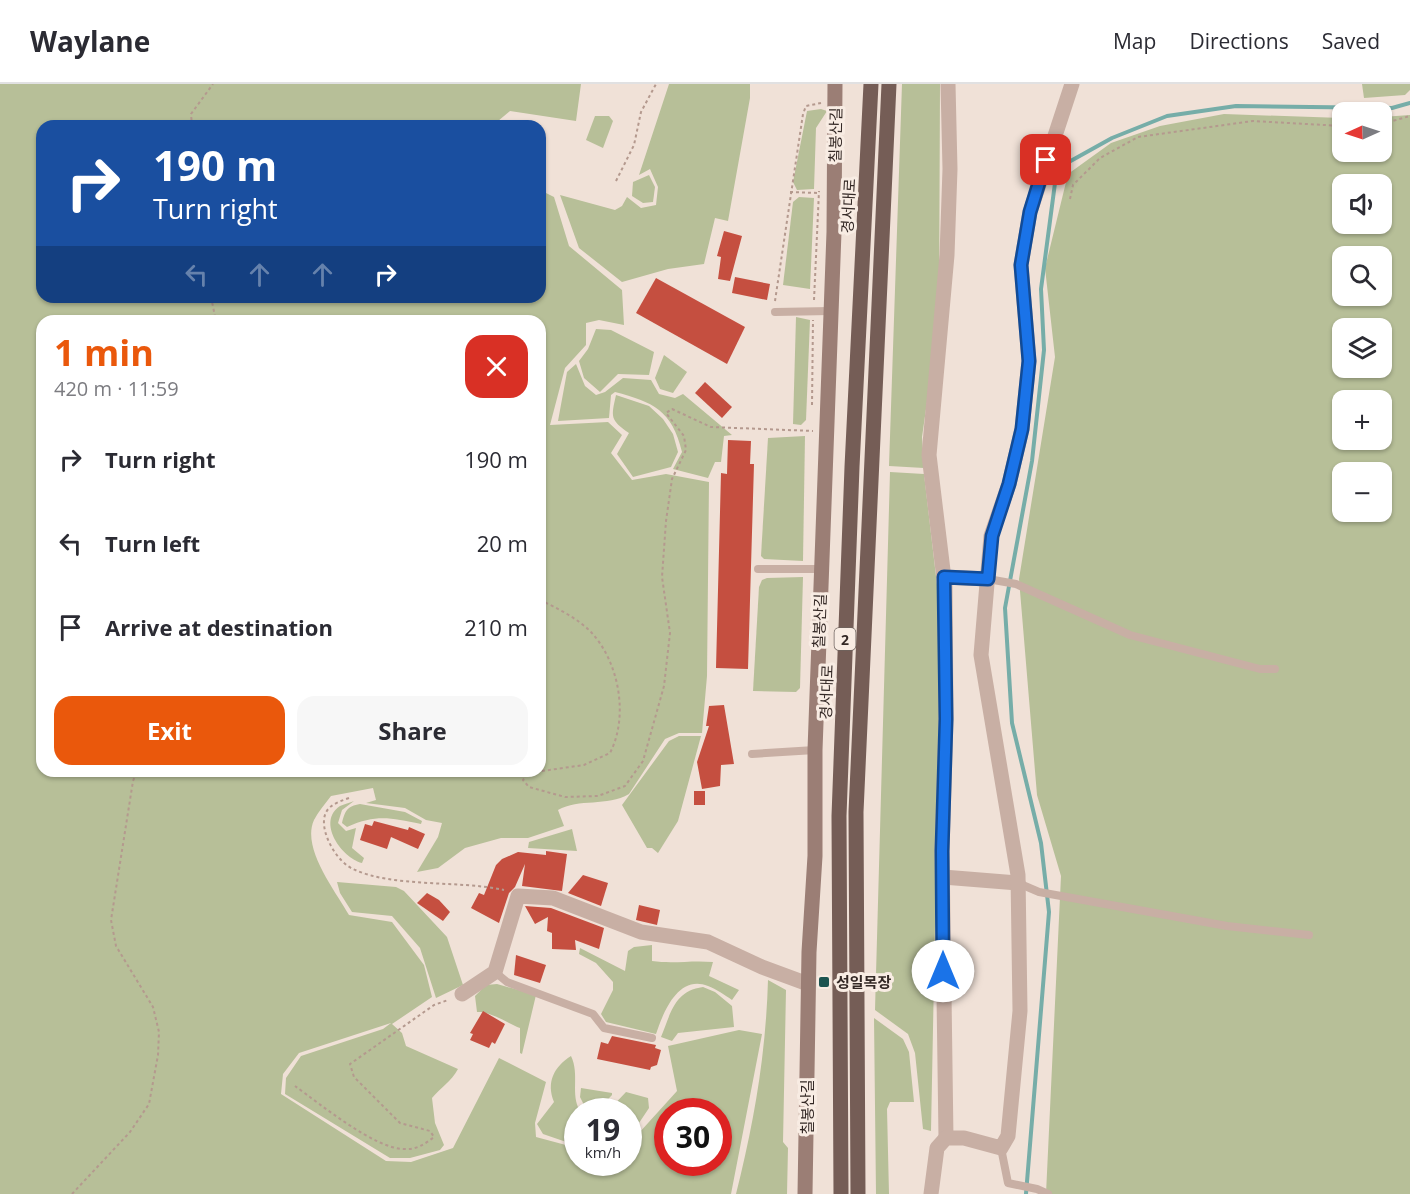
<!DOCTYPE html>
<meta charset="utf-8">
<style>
body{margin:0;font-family:"Open Sans","Noto Sans KR",sans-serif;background:#f7f7f7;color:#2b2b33;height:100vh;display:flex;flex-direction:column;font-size:22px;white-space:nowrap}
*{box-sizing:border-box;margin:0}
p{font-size:20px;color:#7c7c81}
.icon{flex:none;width:33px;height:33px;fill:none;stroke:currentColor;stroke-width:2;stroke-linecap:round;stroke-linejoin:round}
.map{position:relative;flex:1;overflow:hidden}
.panel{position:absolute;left:36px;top:231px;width:510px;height:462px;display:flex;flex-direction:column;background:#fff;border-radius:18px;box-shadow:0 2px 4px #0004}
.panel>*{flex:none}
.top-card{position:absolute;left:36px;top:36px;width:510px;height:183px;border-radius:18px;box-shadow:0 2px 4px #0004;background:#1a4fa0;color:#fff;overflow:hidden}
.needle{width:39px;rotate:267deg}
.controls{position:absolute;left:1332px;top:18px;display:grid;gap:12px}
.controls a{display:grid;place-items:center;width:60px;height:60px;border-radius:12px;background:#fff;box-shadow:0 2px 4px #0004;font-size:30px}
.speed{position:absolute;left:564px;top:1014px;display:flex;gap:12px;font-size:30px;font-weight:700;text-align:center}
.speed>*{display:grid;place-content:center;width:78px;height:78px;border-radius:50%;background:#fff;box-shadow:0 2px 4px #0004;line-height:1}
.speed small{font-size:15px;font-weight:400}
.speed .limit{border:9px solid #d22;background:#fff;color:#111}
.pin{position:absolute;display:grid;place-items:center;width:51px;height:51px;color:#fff;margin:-26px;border-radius:12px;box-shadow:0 3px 9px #0006}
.me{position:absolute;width:66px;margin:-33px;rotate:0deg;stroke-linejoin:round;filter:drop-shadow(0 0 4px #0008)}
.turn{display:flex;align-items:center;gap:21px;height:126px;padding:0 18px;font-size:27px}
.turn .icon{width:78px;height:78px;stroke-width:2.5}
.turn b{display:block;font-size:42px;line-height:51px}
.lanes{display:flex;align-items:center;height:57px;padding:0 18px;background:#0003;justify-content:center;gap:30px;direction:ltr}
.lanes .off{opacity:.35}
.round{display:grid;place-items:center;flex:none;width:63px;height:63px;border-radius:18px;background:#f7f7f7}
.overview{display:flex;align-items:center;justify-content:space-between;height:102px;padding:0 18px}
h1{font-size:36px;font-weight:700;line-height:45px;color:#ea580c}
.primary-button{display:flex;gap:12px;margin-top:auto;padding:12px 18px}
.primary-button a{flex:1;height:69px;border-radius:18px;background:#ea580c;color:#fff;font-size:24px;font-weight:700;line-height:69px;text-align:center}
.primary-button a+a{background:#f7f7f7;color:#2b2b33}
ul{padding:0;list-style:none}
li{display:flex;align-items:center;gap:18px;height:84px;padding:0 18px}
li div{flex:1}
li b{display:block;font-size:22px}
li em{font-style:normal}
header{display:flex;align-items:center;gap:36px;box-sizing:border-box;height:84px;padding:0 30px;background:#fff;border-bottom:2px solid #e1e1e2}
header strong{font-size:28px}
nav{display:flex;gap:33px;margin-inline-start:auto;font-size:21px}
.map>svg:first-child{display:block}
.green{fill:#b7bf98;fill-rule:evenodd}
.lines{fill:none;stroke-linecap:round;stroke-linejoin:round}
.stream{stroke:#76ada8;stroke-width:4}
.building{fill:#c54f40}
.path{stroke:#b4998e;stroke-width:2;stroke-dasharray:3 3;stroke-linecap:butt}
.lane{stroke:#c8afa4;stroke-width:8}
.street{stroke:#c8afa4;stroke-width:15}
.secondary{stroke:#9b7e75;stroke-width:15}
.primary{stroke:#755d56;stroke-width:15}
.route-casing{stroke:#114b97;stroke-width:15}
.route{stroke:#1a73e8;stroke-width:10}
.poi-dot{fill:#1c5450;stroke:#f8ece3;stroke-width:2}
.labels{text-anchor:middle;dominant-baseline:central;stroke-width:6;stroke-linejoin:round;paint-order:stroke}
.shield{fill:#f8ece3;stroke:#6e635e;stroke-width:1.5}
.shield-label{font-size:14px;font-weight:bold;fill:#332825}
.street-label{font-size:15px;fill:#332825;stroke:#f8ece3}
.poi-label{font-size:15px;font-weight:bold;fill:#332825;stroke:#f8ece3;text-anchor:start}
</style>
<header>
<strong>Waylane</strong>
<nav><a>Map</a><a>Directions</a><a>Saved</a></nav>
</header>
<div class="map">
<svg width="1410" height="1110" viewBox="0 0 1410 1110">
<rect width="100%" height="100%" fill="#f0e1d7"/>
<!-- green -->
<g class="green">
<path d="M0,0h581l-5,37 -66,-10 -18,15h-450v171h498v-107l14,7 15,49 53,44 2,35 -25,-5 -13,3v22l-21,23 -15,57 58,-3 14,13 -11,18 21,27 34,-6 43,8 -2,194 -5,57h-23l-14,6 -36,55c-22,13 -50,4 -71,16l6,16 -36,12h-27l-36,10 -27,20 -21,4 21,-35 4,-14 -16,-3 -21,-12 -39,-5 10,-3 -3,-12 -42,8c-6,8 -13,16 -17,24 -13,28 22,72 35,95l43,7 32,43 8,32 -40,27 10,9 4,13 52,23c-7,13 -17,18 -26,29l3,25 9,22 -4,5 -30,8h-20l-105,-64 1,-16 15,-22 82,-27 8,-6 -92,30 -16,21 -2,20 105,67 25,1 42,-14 46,-90 47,24 -11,41 1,14 41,11 1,14h50l1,-18 48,-53 -9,-45 71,-16 23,4 -31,160h-731zM42,237h498v450h-498zM668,1028h50v50h-50z"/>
<polygon points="669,0 750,0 750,14 728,137 715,134 704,180 668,185 622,198 579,164 560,111 615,126 622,122 627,113 641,124 656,121 658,103 650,85 639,91"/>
<polygon points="902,0 940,0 939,234 922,353 924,384 889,382"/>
<polygon points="1362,0 1410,0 1410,6 1405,11 1364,14"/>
<polygon points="821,25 827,27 816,44 814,105 797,106 793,98 807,27"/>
<path d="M1224,30l118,4v34h40v-35l28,-2v1079h-364l15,-318 -24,-81 -18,-216 36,-222 -10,-89 23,-94 43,-31 49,-17zM1342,100h40v40h-40zM1342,172h40v40h-40zM1342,244h40v40h-40zM1342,316h40v40h-40zM1342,388h40v40h-40z"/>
<polygon points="595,32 609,32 613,37 603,64 586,56"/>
<polygon points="649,91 655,103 653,118 643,119 632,112 633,98"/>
<polygon points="799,113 814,114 810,205 783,201 793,118"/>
<polygon points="796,233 810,236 806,336 801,341 793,340"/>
<polygon points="596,245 611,246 654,268 649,291 618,290 600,308 584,294 579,277 588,265"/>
<polygon points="664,271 687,288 673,309 660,305 655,294"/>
<path d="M576,280l9,22 11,9 9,-3 18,-14 28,2 8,14 16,4 8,-4 49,41 -8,1 -3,26h-6l-7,16 -35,-9 9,-17c-10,-42 -29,-50 -67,-60l-4,3 -2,23 -51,3 9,-49z"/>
<path d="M616,311l33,11 14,13 10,15 5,18 -7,15 -38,10 -16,-23 12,-21c-19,-13 -18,-16 -13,-38z"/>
<polygon points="805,352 803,477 764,475 761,472 768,354"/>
<polygon points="890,388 924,390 941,535 931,1047 923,1045 915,969 908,950 875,926"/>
<polygon points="803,493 800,604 796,608 753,607 759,503 762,496 767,494"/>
<polygon points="679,652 701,652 678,737 658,769 652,764 647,764 622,721 669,657"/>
<path d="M354,717l-12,9 -4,13 8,8 10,-3 -4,20 12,10 -2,5c-20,-5 -46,-41 -22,-57 4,-2 10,-3 14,-5z"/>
<path d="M360,720l45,8 17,9 -1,3c-31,-6 -44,-10 -74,3l-5,-4c3,-12 5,-17 18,-19z"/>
<polygon points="572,745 577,767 528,764 529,758"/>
<polygon points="337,798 396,803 404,807 447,853 463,901 436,914 420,864 392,832 352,828 340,809"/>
<path d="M652,861v16c22,3 39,-1 61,1l-4,14 30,14 -7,10c-7,-5 -16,-11 -24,-14 -30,-12 -45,27 -52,48l-50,-12 -5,-8 12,-24v-8l-17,-19 -17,-9 1,-6 45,23 3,-20 6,-4z"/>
<path d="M768,896l18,10 -3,152 5,6 -1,46h-51c18,-71 30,-141 32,-214z"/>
<path d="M497,900l39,11 -14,59 -2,-1v-25c-13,-5 -30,-17 -43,-16l-2,-16 11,-11z"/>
<path d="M703,903l12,5 17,14 2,21 -56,6 -6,8 -11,-4c10,-24 13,-46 42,-50z"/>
<polygon points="874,934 903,955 909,968 914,1018 890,1018 887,1025 889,1110 876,1110"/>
<path d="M571,972c9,19 -1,38 9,55h7l-9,1 -1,33h-2l-32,-11 -6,-10 17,-22c-8,-20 0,-35 17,-46z"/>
<polygon points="581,1004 612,1009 612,1011 599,1025 584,1021 580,1013"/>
<polygon points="626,1008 648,1014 649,1024 629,1054 628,1028 608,1027"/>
</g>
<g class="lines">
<!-- stream -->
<g class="stream">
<polyline points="1058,84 1112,54 1167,32 1236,22 1392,24 1410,19"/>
<polyline points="1026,1110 1049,828 1041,759 1012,639 1005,524 1032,377 1044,266 1041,205 1057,84 1065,63"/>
</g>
</g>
<!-- building -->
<g class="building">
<polygon points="724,147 742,152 730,197 718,195 721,173 717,172"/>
<polygon points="735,193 770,200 767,216 732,209"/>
<polygon points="656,194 745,243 727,280 636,229"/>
<polygon points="705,298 732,323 722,334 695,309"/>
<polygon points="728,356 751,357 750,380 754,380 748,585 716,584 721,389 727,390"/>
<polygon points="724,621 734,680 721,681 720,702 702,705 697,678 709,642 706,642 709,622"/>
<rect x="694" y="707" width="11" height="14"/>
<polygon points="374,737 408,746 409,743 425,750 418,765 391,753 387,765 360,756 365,740 372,742"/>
<polygon points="546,767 567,770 562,807 522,802 525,780 515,803 509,809 499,839 471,824 479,809 484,811 496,781 502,775 518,768 546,771"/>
<polygon points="583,791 608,799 601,822 568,809"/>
<polygon points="427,809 439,816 450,828 443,837 417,819"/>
<polygon points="639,821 660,826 657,841 636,836"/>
<polygon points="525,822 551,824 604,844 599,865 575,856 576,866 552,865 552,849 547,847 548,833 535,840"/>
<polygon points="516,871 546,881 540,899 514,891"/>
<polygon points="483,927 505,940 495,960 492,958 489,964 470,956 473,950 470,949"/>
<polygon points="612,952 656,961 655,964 661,966 657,981 651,983 650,986 597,975 601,958 608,960"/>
</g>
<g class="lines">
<!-- path -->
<g class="path">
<polyline points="1382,40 1410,32"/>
<polyline points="192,42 191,30 213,0"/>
<polyline points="616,97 634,61 641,28 656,0"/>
<polyline points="790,108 818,109"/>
<polyline points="1070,115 1073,101 1100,74 1138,53 1253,37 1342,42"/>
<polyline points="211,213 216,237"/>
<polyline points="814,216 819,107"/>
<polyline points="775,217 803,30 806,22 821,19"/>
<polyline points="812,321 813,236"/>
<path d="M540,516c17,8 37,18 51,32 28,30 38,84 19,121l-26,12 -56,8 -5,7 6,7 36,10 33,-1 27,-10 18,-25 21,-75 6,-53 -8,-56 4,-56 6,-42 14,-29 -2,-14 -18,-23 6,-4 39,18 102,4"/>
<path d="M349,714c-14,5 -26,9 -25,26 1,16 14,38 29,45 40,19 106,11 151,21"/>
<path d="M295,1002c25,18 80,63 109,63 12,1 21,-5 30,-12l-4,-6 -30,-8 -46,-46 -4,-13 84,-59 14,-5"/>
<polyline points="72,1110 130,1048 149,1020 158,971 159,948 153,923 116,862 111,836 133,697 137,687"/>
</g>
<!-- lane -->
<g class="lane">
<polyline points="775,228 830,227"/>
<polyline points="758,485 821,485"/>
<polyline points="988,495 1016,500 1130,551 1260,585 1275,585"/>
<polyline points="752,670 815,666"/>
<polyline points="1018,799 1039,808 1227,842 1309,851"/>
<polyline points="495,888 507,898 593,930 604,944 652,954"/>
<polyline points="1001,1064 1008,1099 1037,1105 1048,1110"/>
</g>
<!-- street -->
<g class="street">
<polyline points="944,493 988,495"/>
<polyline points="943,793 1018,799"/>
<polyline points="462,910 495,888 518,812 553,814 641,848 708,858 762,883 808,900"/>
<polyline points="946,1054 942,767 946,635 945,503 929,371 947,171 950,85 948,0"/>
<polyline points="931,1110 937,1064 946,1054 964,1054 1001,1064 1008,1052 1020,927 1018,791 981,571 991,452 1009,400 1022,345 1029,277 1021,181 1030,128 1072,0"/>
</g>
<!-- secondary -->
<polyline class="secondary" points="805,1110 809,868 815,772 815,666 834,148 835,0"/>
<!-- primary -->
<g class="primary">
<polyline points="841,1110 839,732 852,383 871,0"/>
<polyline points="858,1110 856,728 889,0"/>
</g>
</g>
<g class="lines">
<!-- route casing -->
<g class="route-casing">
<polyline id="route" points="943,887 942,767 946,635 944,493 988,495 992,452 1009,400 1022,345 1029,277 1021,181 1030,128 1046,76"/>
</g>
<!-- route -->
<use href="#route" class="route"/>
</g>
<!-- markers -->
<rect class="poi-dot" x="818" y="892" width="12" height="12" rx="3"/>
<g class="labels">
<!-- shield labels -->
<rect class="shield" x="834.5" y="544" width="21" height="22" rx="4.5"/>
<g class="shield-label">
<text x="845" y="555">2</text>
</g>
<!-- street labels -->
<g class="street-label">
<text transform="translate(835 51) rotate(-89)">칠봉산길</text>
<text transform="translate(848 122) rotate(-87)">경서대로</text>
<text transform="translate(819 537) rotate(-88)">칠봉산길</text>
<text transform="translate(826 608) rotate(-88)">경서대로</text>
<text transform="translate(807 1023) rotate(-90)">칠봉산길</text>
</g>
<!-- poi labels -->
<g class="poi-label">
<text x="836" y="898">성일목장</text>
</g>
</g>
</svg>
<div class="controls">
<a><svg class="needle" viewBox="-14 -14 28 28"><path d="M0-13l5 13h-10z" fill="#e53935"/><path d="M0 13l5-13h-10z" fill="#7c7c81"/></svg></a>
<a><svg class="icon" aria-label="sound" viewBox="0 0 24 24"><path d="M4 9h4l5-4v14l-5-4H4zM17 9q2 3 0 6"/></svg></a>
<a><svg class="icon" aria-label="search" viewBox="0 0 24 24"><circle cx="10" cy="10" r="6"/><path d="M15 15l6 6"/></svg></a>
<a><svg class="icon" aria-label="layers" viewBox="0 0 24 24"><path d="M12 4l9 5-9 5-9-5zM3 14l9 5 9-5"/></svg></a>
<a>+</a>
<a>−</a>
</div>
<div class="speed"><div>19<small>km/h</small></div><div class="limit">30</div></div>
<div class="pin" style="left:1046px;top:76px;background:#d93025"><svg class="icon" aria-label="arrive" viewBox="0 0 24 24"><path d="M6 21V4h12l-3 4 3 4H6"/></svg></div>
<svg class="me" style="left:943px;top:887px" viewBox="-20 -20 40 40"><circle r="19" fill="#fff"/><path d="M0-13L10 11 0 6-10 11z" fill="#1a73e8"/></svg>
<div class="top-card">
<div class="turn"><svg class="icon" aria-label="right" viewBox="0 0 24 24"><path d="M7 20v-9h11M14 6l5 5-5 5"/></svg><div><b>190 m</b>Turn right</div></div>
<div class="lanes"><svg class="icon off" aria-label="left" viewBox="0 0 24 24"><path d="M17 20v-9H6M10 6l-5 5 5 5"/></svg><svg class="icon off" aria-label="ahead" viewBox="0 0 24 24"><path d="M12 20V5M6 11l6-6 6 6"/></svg><svg class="icon off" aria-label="ahead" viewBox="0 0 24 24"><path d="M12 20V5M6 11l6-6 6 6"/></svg><svg class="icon" aria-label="right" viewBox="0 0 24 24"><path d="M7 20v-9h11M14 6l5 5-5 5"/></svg></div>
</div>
<section class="panel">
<div class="overview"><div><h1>1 min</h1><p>420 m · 11:59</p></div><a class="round" style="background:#d93025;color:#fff"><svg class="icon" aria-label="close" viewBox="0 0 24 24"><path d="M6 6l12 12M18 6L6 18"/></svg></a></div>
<ul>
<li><svg class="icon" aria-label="right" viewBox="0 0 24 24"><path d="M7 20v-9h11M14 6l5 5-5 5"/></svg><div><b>Turn right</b></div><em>190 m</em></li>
<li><svg class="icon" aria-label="left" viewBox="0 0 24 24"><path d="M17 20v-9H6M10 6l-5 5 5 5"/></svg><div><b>Turn left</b></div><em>20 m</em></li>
<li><svg class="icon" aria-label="arrive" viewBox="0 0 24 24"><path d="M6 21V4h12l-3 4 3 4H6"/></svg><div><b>Arrive at destination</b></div><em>210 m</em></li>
</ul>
<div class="primary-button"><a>Exit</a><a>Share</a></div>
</section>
</div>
